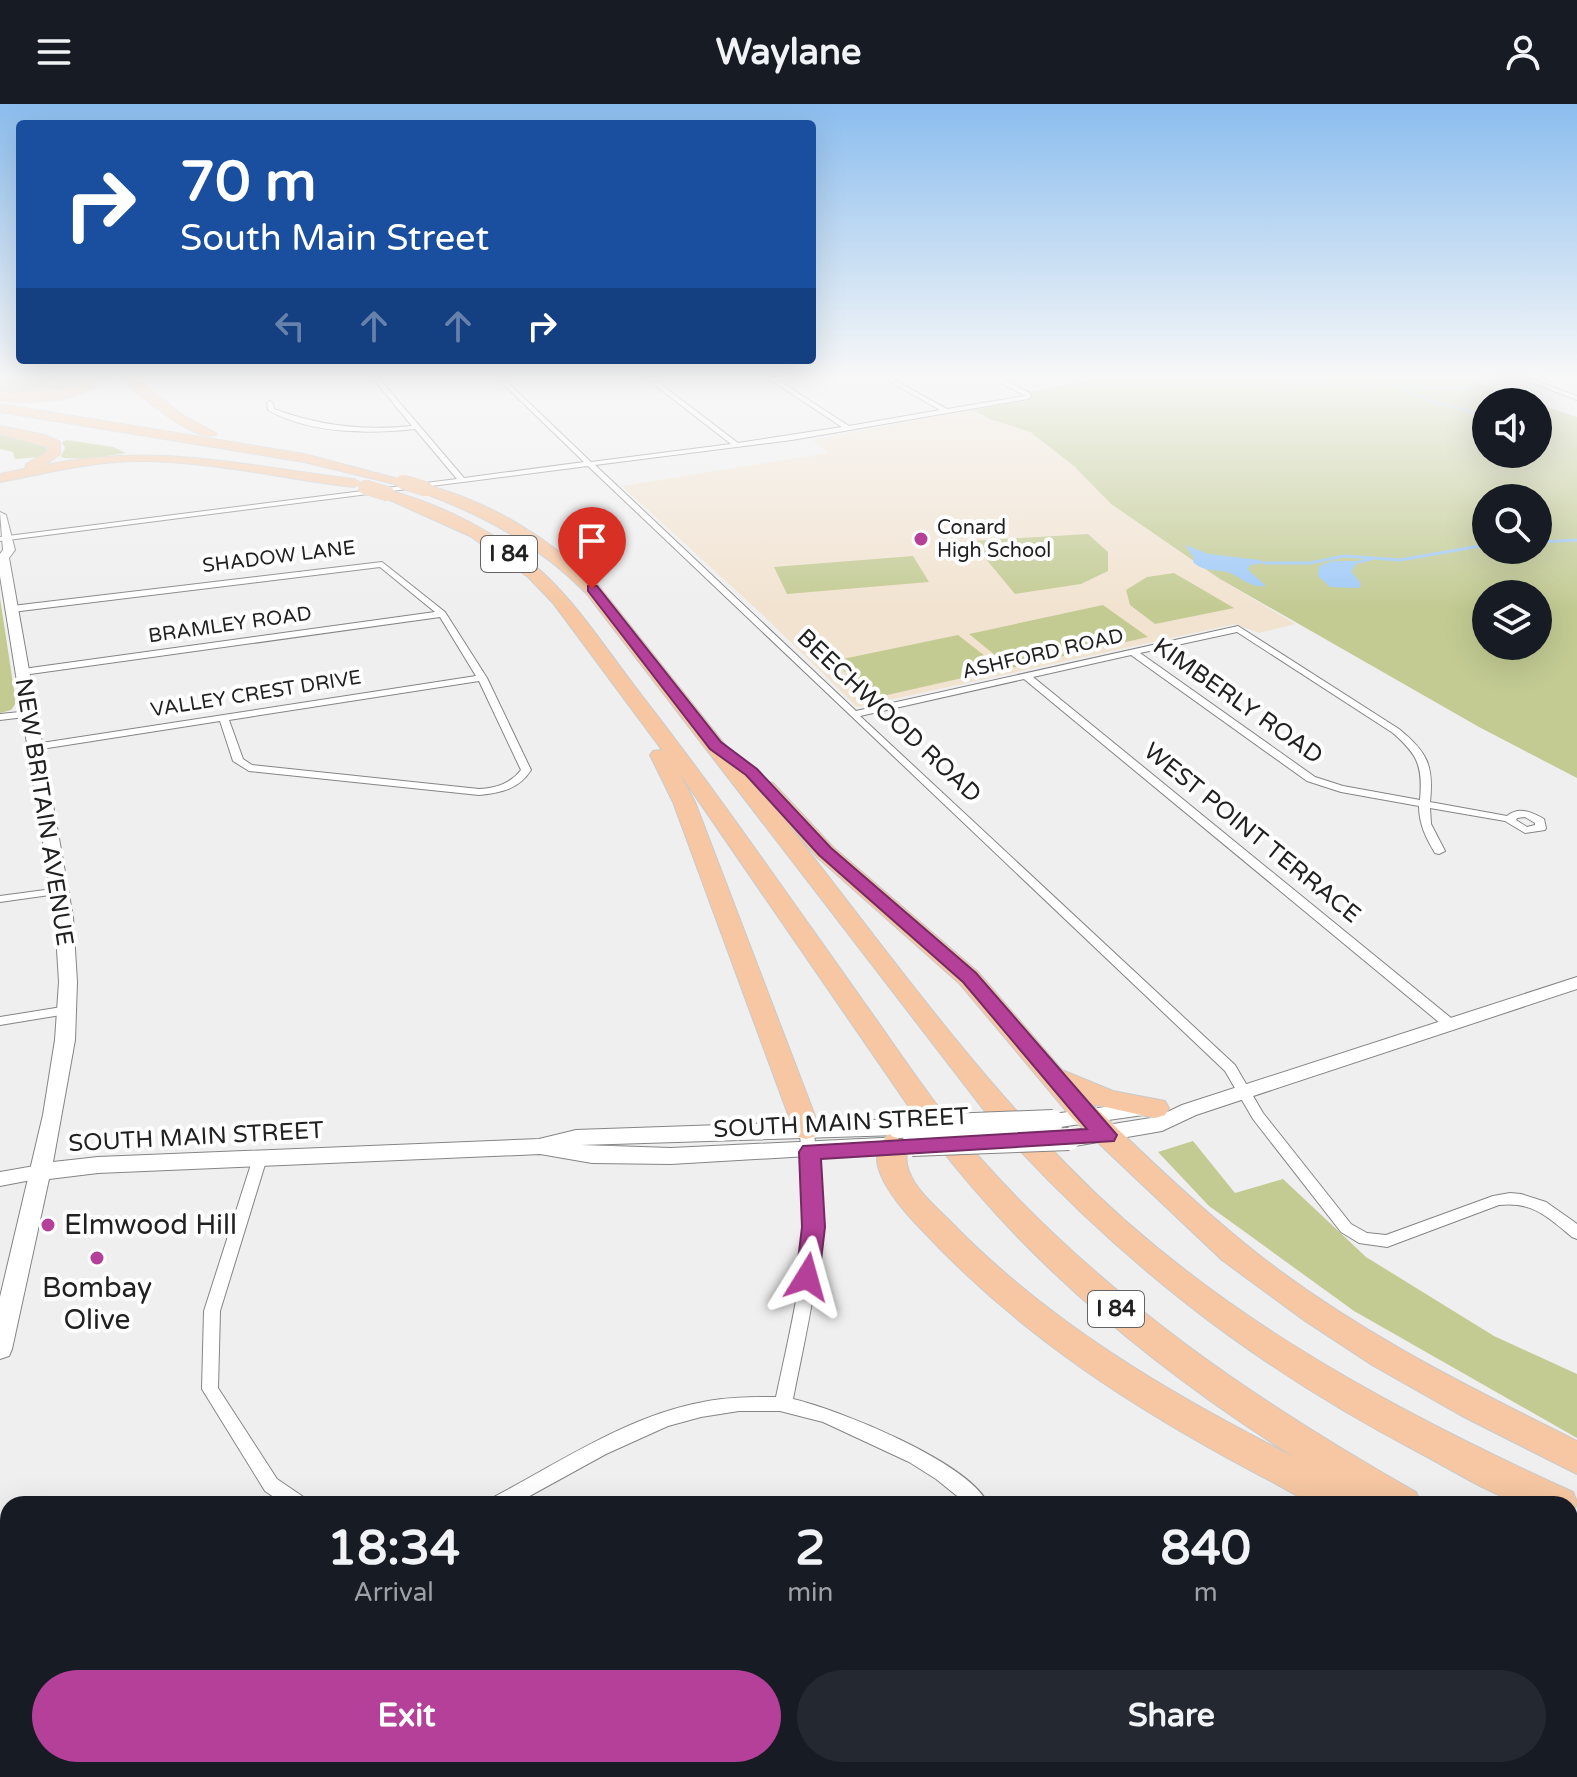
<!DOCTYPE html>
<style>
body{margin:0;font-family:"Varela Round",sans-serif;background:#242831;color:#f1f3f6;height:100vh;display:flex;flex-direction:column;font-size:30px;white-space:nowrap}
*{box-sizing:border-box;margin:0}
p{font-size:26px;color:#9ea1a6}
.icon{flex:none;width:44px;height:44px;fill:none;stroke:currentColor;stroke-width:2;stroke-linecap:round;stroke-linejoin:round}
.map{position:relative;flex:1;overflow:hidden}
.details{position:absolute;left:0px;top:1392px;width:1578px;height:282px;display:flex;flex-direction:column;background:#171b24;border-radius:24px 24px 0 0;box-shadow:0 8px 32px #0002}
.details>*{flex:none}
.hud{position:absolute;left:16px;top:16px;width:800px;height:244px;border-radius:8px;box-shadow:0 8px 32px #0002;background:#1a4fa0;color:#fff;overflow:hidden}
.controls{position:absolute;left:1472px;top:284px;display:grid;gap:16px}
.controls a{display:grid;place-items:center;width:80px;height:80px;border-radius:50%;background:#171b24;box-shadow:0 8px 32px #0002;font-size:40px}
.pin{position:absolute;display:grid;place-items:center;width:68px;height:68px;color:#fff;margin:-82px -34px;border-radius:50% 50% 50% 0;rotate:-45deg;box-shadow:0 0 8px #0007}
.pin .icon{rotate:45deg}
.me{position:absolute;width:88px;margin:-44px;rotate:8deg;stroke-linejoin:round;filter:drop-shadow(0 0 6px #0008)}
.turn{display:flex;align-items:center;gap:28px;height:168px;padding:0 32px;font-size:36px}
.turn .icon{width:104px;height:104px;stroke-width:2.5}
.turn b{display:block;font-size:56px;line-height:68px}
.lanes{display:flex;align-items:center;height:76px;padding:0 32px;background:#0003;justify-content:center;gap:40px;direction:ltr}
.lanes .off{opacity:.35}
.eta{display:flex;justify-content:space-evenly;align-items:center;height:136px;text-align:center}
.eta b{font-size:48px;font-weight:800;line-height:56px}
.action{display:flex;gap:16px;margin-top:auto;padding:16px 32px}
.action a{flex:1;height:92px;border-radius:48px;background:#b44099;color:#fff;font-size:32px;font-weight:800;line-height:92px;text-align:center}
.action a+a{background:#242831;color:#f1f3f6}
header{display:flex;justify-content:space-between;align-items:center;height:104px;padding:0 32px;background:#171b24;font-size:36px;font-weight:800}
.map>svg:first-child{display:block}
.education{fill:#f2e3d0}
.green{fill:#c3cb93;fill-rule:evenodd}
.water{fill:#a0caf8}
.lines{fill:none;stroke-linecap:round;stroke-linejoin:round}
.stream-far1{stroke:#a0caf8;stroke-width:2}
.stream{stroke:#a0caf8;stroke-width:3}
.minor-casing{stroke:#858586;stroke-width:2}
.tertiary-casing{stroke:#858586;stroke-width:2}
.secondary-casing{stroke:#858586;stroke-width:2}
.motorway-casing{stroke:#cacaca;stroke-width:2}
.minor{fill:#fff;fill-rule:evenodd}
.tertiary{fill:#fff;fill-rule:evenodd}
.secondary{fill:#fff;fill-rule:evenodd}
.motorway{fill:#f6c7a2;fill-rule:evenodd}
.secondary-bridge-casing{stroke:#858586;stroke-width:24;stroke-linecap:butt}
.motorway-bridge-casing{stroke:#cacaca;stroke-width:15;stroke-linecap:butt}
.secondary-bridge{stroke:#fff;stroke-width:22}
.motorway-bridge{stroke:#f6c7a2;stroke-width:14}
.route{fill:#b44099;stroke:#752a63;stroke-width:2}
.poi-dot{fill:#b44099;stroke:#fff;stroke-width:3}
.labels{text-anchor:middle;dominant-baseline:central;stroke-width:8;stroke-linejoin:round;paint-order:stroke}
.far-poi-label{font-size:20px;fill:#212122;stroke:#fff;text-anchor:start}
.far-street-label{font-size:20px;fill:#212122;stroke:#fff}
.shield{fill:#fff;stroke:#646464;stroke-width:2}
.shield-label{font-size:22px;font-weight:bold;fill:#212122}
.street-label{font-size:24px;fill:#212122;stroke:#fff}
.near-poi-label{font-size:28px;fill:#212122;stroke:#fff;text-anchor:start}
</style>
<header><svg class="icon" aria-label="menu" viewBox="0 0 24 24"><path d="M4 6h16M4 12h16M4 18h16"/></svg>Waylane<svg class="icon" aria-label="person" viewBox="0 0 24 24"><circle cx="12" cy="8" r="4"/><path d="M4 21q1-7 8-7t8 7"/></svg></header>
<div class="map">
<svg width="1577" height="1673" viewBox="0 0 1577 1673">
<rect width="100%" height="100%" fill="#efeff0"/>
<!-- education -->
<polygon class="education" points="973,306 990,315 1029,328 1074,362 1111,400 1220,475 1295,520 1259,529 1235,520 857,603 764,512 622,382 828,349 813,336"/>
<!-- green -->
<g class="green">
<polygon points="10,271 96,271 73,285 0,291 0,274"/>
<path d="M1116,271h339l78,27h-47v52h52v-50l39,13v361l-98,-51 -259,-148 -109,-75 -37,-38 -44,-34 -40,-13 -17,-9 52,-9 7,-4 -4,-5zM1486,394h52v52h-52zM1486,490h52v52h-52z"/>
<polygon points="0,331 45,340 47,347 39,353 15,355 13,348 0,345"/>
<polygon points="67,336 113,343 126,349 88,355 63,354 61,352 65,344 62,338"/>
<polygon points="1088,430 1108,448 1108,467 1081,480 1015,490 971,437"/>
<polygon points="913,452 929,478 787,490 774,463"/>
<polygon points="1174,469 1234,504 1155,520 1130,501 1126,486 1147,473"/>
<polygon points="0,494 16,599 11,606 0,609"/>
<polygon points="1103,501 1148,533 1011,564 969,530"/>
<polygon points="958,531 1002,565 874,594 833,557"/>
<polygon points="1193,1037 1235,1089 1283,1075 1366,1153 1494,1232 1577,1270 1577,1334 1354,1207 1209,1102 1158,1048"/>
</g>
<!-- water -->
<g class="water">
<path d="M1185,441l24,9 51,6 5,3 -15,2 -2,5 18,16c-15,2 -23,-7 -36,-13 -14,-5 -25,0 -37,-11l1,-4z"/>
<polygon points="1355,457 1358,458 1351,467 1361,480 1359,484 1330,483 1318,472 1319,462 1332,457"/>
</g>
<g class="lines">
<!-- stream-far1 -->
<g class="stream-far1">
<polyline points="1287,279 1336,280"/>
<polyline points="1349,280 1374,281"/>
<polyline points="1386,281 1475,286"/>
<polyline points="1403,285 1431,297 1482,310"/>
</g>
<!-- stream -->
<g class="stream">
<polyline points="1538,438 1577,436"/>
<polyline points="1358,458 1371,455"/>
<polyline points="1265,459 1310,459 1344,452 1400,456 1486,441"/>
</g>
<!-- minor casing -->
<g class="minor-casing">
<g id="minor">
<path d="M370,271h6l88,103 120,-16 -90,-87h6l91,87 140,-18 -89,-69h7l89,68 104,-16 -79,-52h7l79,51 91,-16 -62,-35h7l62,34 78,-13 -38,-21h8l35,18 1,4 -3,2 -236,41 -197,25 261,246 382,-85 161,103c28,23 35,36 31,73l77,14c12,-10 25,-4 37,3l2,9 -1,2 -20,3 -20,-12 -75,-13 1,16 14,27 -6,3 -4,-1c-9,-15 -16,-29 -16,-47l-78,-14 -34,-11 -176,-126 -98,22 423,345 1,3 -6,4 -5,-1 -422,-349 -164,37 375,349 28,48 88,111 16,9 19,2 107,-39 17,-3 11,1 25,8 27,19 4,3v15l-5,-2c-24,-20 -40,-36 -73,-32l-112,42 -28,-4 -18,-11 -88,-113 -28,-48 -637,-605 -588,75v-4l457,-58 -42,-50c-47,5 -105,5 -147,-19l-1,-7 3,-2 3,2 1,6c45,17 91,22 138,17zM1237,528l156,101c25,22 30,33 27,67l-77,-14 -28,-9 -175,-124zM1525,713l10,6v2l-8,2 -11,-7 1,-2z"/>
<polygon points="1512,271 1521,271 1577,292 1577,296"/>
<path d="M382,458l63,50 42,66 44,92c-12,19 -30,23 -52,25l-230,-24 -16,-10 -13,-40 -185,29 -5,-3 5,-3 441,-68 -36,-59 -417,58 -5,-3 5,-3 412,-57 -55,-45 -368,45 -4,-3 4,-3zM479,577l42,89c-11,14 -25,18 -42,19l-227,-24 -9,-6 -14,-39z"/>
<polygon points="30,607 33,608 33,612 0,616 0,610"/>
<polygon points="60,784 66,787 64,789 0,798 0,792"/>
<polygon points="68,902 74,906 73,909 0,921 0,913"/>
<path d="M806,1020l5,1 2,4c4,23 7,45 8,68 2,68 -15,135 -28,202 44,10 176,63 195,105h-21l-31,-25 -27,-17 -86,-40 -43,-11h-41l-38,6 -33,9 -62,28 -91,50h-26l3,-6c67,-35 135,-82 211,-96 24,-5 48,-5 73,-5 14,-66 31,-133 30,-201 -1,-23 -4,-45 -7,-67l2,-4z"/>
<polygon points="260,1049 265,1050 267,1054 220,1207 218,1284 277,1375 305,1394 308,1400 284,1400 265,1387 202,1285 204,1207 253,1054 255,1050"/>
<polygon points="1213,1666 1239,1666 1241,1673 1215,1673"/>
</g>
</g>
<!-- tertiary casing -->
<g class="tertiary-casing">
<polygon id="tertiary" points="40,1061 47,1063 50,1068 47,1073 0,1082 0,1068"/>
</g>
<!-- secondary casing -->
<g class="secondary-casing">
<g id="secondary">
<polygon points="0,408 6,411 15,446 9,454 73,813 77,878 75,936 53,1058 98,1053 539,1035 576,1026 898,1015 905,1018 908,1023 905,1028 898,1031 581,1041 671,1044 903,1033 911,1036 914,1041 911,1046 671,1060 592,1059 540,1050 98,1069 49,1075 12,1245 9,1252 0,1255 0,1193 43,1011 55,936 59,878 55,813 0,472 0,450 3,446"/>
<polygon points="1577,873 1577,885 1196,1011 1162,1027 1069,1043 1062,1040 1058,1035 1062,1030 1069,1027 1157,1013 1182,1001"/>
<polygon points="1150,997 1157,999 1160,1004 1157,1009 1053,1024 1046,1022 1043,1017 1046,1012 1053,1010"/>
</g>
</g>
<!-- motorway casing -->
<g class="motorway-casing">
<g id="motorway">
<path d="M96,271h13c-25,28 -74,29 -109,25l2,-7 65,-4z"/>
<path d="M118,271h13l53,41 33,18c-18,13 -85,-44 -99,-59z"/>
<polygon points="0,300 304,350 410,378 403,382 304,358 0,308"/>
<path d="M0,322l45,9 15,7v12l-15,11c114,-23 197,1 309,14l7,4 -7,4c-71,-8 -142,-26 -214,-26 -47,0 -94,12 -140,21v-8l25,-5 1,-5 21,-12 1,-5 -48,-13z"/>
<path d="M426,381c65,17 124,54 172,100l159,200 9,-4 7,2 60,64 145,125 84,98 51,21 52,10 4,7 -4,7 -10,3 -63,-14c48,47 99,96 152,139 100,82 218,141 333,198v33l-115,-58 -90,-51 -67,-44 -83,-61 -149,-141 -113,-135 -143,-127 -34,-39c92,117 180,241 284,347 141,146 323,244 506,327l4,10 -4,14 -3,1v-13c-15,0 -34,3 -48,0 -31,-9 -75,-37 -104,-52 -168,-88 -302,-193 -428,-334l-404,-525c-47,-48 -103,-78 -165,-101l-2,-3z"/>
<path d="M388,386c55,15 112,44 154,82 37,34 66,80 97,120 78,100 150,205 224,309 38,53 74,109 118,158 124,139 274,242 435,333l5,12c-27,0 -79,5 -103,0 -18,-4 -38,-19 -55,-27 -127,-67 -244,-142 -342,-248 -15,-15 -50,-54 -43,-77 5,-19 23,-26 40,-32l-238,-346 15,28 125,327 -4,7 -10,3 -10,-3 -123,-334 -23,-47 3,-4 9,-1 -109,-147 -25,-26 -58,-41 -87,-39v-6zM931,1032c98,130 227,235 363,321 -126,-64 -247,-135 -346,-238 -17,-17 -49,-43 -40,-70z"/>
<polygon points="1570,1465 1577,1468 1577,1504 1570,1502"/>
</g>
</g>
<!-- minor -->
<use href="#minor" class="minor"/>
<!-- tertiary -->
<use href="#tertiary" class="tertiary"/>
<!-- secondary -->
<use href="#secondary" class="secondary"/>
<!-- motorway -->
<use href="#motorway" class="motorway"/>
<!-- secondary-bridge casing -->
<g class="secondary-bridge-casing">
<g id="secondary-bridge">
<polyline points="898,1023 1053,1017"/>
<polyline points="912,1041 1069,1035"/>
</g>
</g>
<!-- motorway-bridge casing -->
<g class="motorway-bridge-casing">
<g id="motorway-bridge">
<polyline points="403,378 426,385"/>
<polyline points="365,383 388,390"/>
</g>
</g>
<!-- secondary-bridge -->
<use href="#secondary-bridge" class="secondary-bridge"/>
<!-- motorway-bridge -->
<use href="#motorway-bridge" class="motorway-bridge"/>
</g>
<!-- sky -->
<linearGradient id="sky" x2="0" y2="1"><stop stop-color="#8bbdee"/><stop offset="0.54" stop-color="#f8f8f8"/><stop offset="1" stop-color="#f8f8f8" stop-opacity="0"/></linearGradient>
<rect width="1577" height="505" fill="url(#sky)"/>
<!-- route -->
<polygon class="route" points="588,482 597,482 721,638 757,665 831,744 976,869 1117,1031 1114,1037 821,1055 825,1123 819,1173 816,1180 807,1182 799,1180 796,1173 802,1123 799,1048 803,1042 1087,1025 963,878 819,751 746,671 710,645 588,487"/>
<!-- markers -->
<g class="poi-dot">
<circle cx="921" cy="435" r="8"/>
<circle cx="48" cy="1121" r="8"/>
<circle cx="97" cy="1154" r="8"/>
</g>
<g class="labels">
<!-- far-poi labels -->
<g class="far-poi-label">
<text x="937" y="424">Conard<tspan x="937" dy="23">High School</tspan></text>
</g>
<!-- far-street labels -->
<g class="far-street-label">
<text transform="translate(279 453) rotate(-7)">SHADOW LANE</text>
<text transform="translate(230 521) rotate(-8)">BRAMLEY ROAD</text>
<text transform="translate(1043 550) rotate(-13)">ASHFORD ROAD</text>
<text transform="translate(256 590) rotate(-9)">VALLEY CREST DRIVE</text>
</g>
<!-- shield labels -->
<g class="shield">
<rect x="481" y="432" width="56" height="36" rx="6"/>
<rect x="1088" y="1187" width="56" height="36" rx="6"/>
</g>
<g class="shield-label">
<text x="509" y="450">I 84</text>
<text x="1116" y="1205">I 84</text>
</g>
<!-- street labels -->
<g class="street-label">
<text transform="translate(1238 597) rotate(35)">KIMBERLY ROAD</text>
<text transform="translate(889 612) rotate(43)">BEECHWOOD ROAD</text>
<text transform="translate(44 708) rotate(81)">NEW BRITAIN AVENUE</text>
<text transform="translate(1252 729) rotate(39)">WEST POINT TERRACE</text>
<text transform="translate(841 1019) rotate(-3)">SOUTH MAIN STREET</text>
<text transform="translate(196 1033) rotate(-3)">SOUTH MAIN STREET</text>
</g>
<!-- near-poi labels -->
<g class="near-poi-label">
<text x="64" y="1121">Elmwood Hill</text>
<text x="97" y="1184" text-anchor="middle">Bombay<tspan x="97" dy="32">Olive</tspan></text>
</g>
</g>
</svg>
<div class="controls">
<a><svg class="icon" aria-label="sound" viewBox="0 0 24 24"><path d="M4 9h4l5-4v14l-5-4H4zM17 9q2 3 0 6"/></svg></a>
<a><svg class="icon" aria-label="search" viewBox="0 0 24 24"><circle cx="10" cy="10" r="6"/><path d="M15 15l6 6"/></svg></a>
<a><svg class="icon" aria-label="layers" viewBox="0 0 24 24"><path d="M12 4l9 5-9 5-9-5zM3 14l9 5 9-5"/></svg></a>
</div>
<div class="pin" style="left:592px;top:485px;background:#d93025"><svg class="icon" aria-label="arrive" viewBox="0 0 24 24"><path d="M6 21V4h12l-3 4 3 4H6"/></svg></div>
<svg class="me" style="left:807px;top:1173px" viewBox="-20 -20 40 40"><path d="M0-17L14 15 0 8-14 15z" fill="#b44099" stroke="#fff" stroke-width="4"/></svg>
<div class="hud">
<div class="turn"><svg class="icon" aria-label="right" viewBox="0 0 24 24"><path d="M7 20v-9h11M14 6l5 5-5 5"/></svg><div><b>70 m</b>South Main Street</div></div>
<div class="lanes"><svg class="icon off" aria-label="left" viewBox="0 0 24 24"><path d="M17 20v-9H6M10 6l-5 5 5 5"/></svg><svg class="icon off" aria-label="ahead" viewBox="0 0 24 24"><path d="M12 20V5M6 11l6-6 6 6"/></svg><svg class="icon off" aria-label="ahead" viewBox="0 0 24 24"><path d="M12 20V5M6 11l6-6 6 6"/></svg><svg class="icon" aria-label="right" viewBox="0 0 24 24"><path d="M7 20v-9h11M14 6l5 5-5 5"/></svg></div>
</div>
<section class="details">
<div class="eta">
<div><b>18:34</b><p>Arrival</p></div>
<div><b>2</b><p>min</p></div>
<div><b>840</b><p>m</p></div>
</div>
<div class="action"><a>Exit</a><a>Share</a></div>
</section>
</div>
